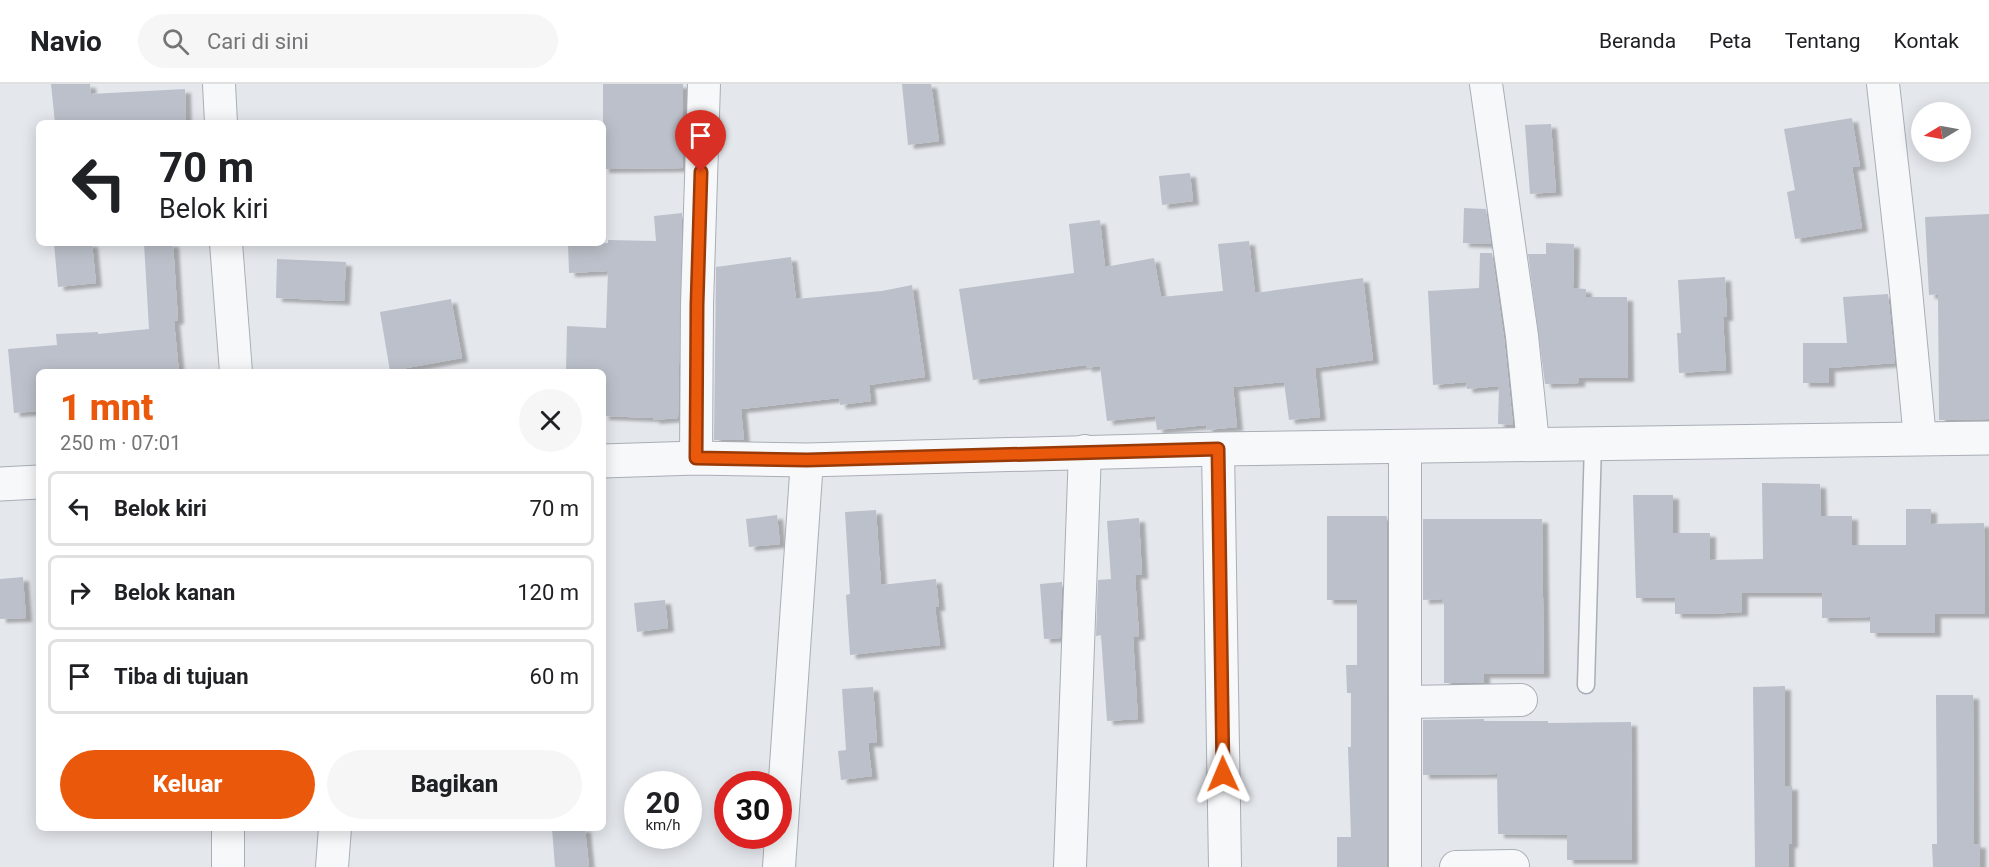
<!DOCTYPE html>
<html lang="id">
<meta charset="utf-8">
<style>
body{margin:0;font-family:Roboto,sans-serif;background:#f6f6f6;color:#202124;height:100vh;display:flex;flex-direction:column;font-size:22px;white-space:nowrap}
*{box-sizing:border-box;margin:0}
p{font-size:20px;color:#757577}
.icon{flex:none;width:33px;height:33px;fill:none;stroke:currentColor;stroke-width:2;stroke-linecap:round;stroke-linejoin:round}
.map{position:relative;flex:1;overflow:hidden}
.panel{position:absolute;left:36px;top:285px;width:570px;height:462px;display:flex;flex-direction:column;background:#fff;border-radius:9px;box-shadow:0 3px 15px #0003}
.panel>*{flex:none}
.top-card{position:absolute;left:36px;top:36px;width:570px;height:126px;border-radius:9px;box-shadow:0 3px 15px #0003;background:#fff;color:#202124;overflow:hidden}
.needle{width:39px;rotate:260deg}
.buttons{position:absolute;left:1911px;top:18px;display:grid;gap:12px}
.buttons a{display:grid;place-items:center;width:60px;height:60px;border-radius:50%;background:#fff;box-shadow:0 3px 15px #0003;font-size:30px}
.speed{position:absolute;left:624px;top:687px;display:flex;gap:12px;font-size:30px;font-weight:700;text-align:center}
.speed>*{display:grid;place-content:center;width:78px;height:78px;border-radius:50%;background:#fff;box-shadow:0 3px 15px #0003;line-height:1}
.speed small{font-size:15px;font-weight:400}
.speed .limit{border:9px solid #d22;background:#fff;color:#111}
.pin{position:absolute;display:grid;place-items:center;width:51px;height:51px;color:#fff;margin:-62px -26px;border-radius:50% 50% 50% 0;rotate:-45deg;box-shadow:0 0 6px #0007}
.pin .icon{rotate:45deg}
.me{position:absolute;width:66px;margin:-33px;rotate:359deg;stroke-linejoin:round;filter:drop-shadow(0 0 4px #0008)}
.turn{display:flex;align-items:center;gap:21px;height:126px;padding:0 24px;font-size:27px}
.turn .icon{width:78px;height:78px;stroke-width:2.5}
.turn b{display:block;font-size:42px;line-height:51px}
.round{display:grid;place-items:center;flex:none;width:63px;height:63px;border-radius:32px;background:#f6f6f6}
.summary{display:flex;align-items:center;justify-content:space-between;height:102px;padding:0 24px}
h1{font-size:36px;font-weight:800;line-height:45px;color:#ea580c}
.cta{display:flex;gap:12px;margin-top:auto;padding:12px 24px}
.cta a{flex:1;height:69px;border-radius:36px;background:#ea580c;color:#fff;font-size:24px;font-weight:800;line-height:69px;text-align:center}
.cta a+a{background:#f6f6f6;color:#202124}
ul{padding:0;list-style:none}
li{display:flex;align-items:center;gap:18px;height:75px;margin:0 12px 9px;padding:0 12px;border:3px solid #e0e0e0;border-radius:9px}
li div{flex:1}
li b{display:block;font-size:22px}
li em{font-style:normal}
header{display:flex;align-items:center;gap:36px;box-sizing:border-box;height:84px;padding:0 30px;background:#fff;border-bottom:2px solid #e0e0e0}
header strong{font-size:28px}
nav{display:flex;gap:33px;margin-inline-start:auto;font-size:21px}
.search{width:420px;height:54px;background:#f6f6f6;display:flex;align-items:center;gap:15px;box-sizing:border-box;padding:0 21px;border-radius:33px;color:#757577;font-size:22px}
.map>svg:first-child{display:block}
.building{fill:#bbc0ca;filter:url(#shadow)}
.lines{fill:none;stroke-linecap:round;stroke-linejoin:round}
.service-casing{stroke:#a9aeb7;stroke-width:19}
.minor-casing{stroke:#a9aeb7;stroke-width:34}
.tertiary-casing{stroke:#a9aeb7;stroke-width:35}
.service{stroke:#f7f8fa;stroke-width:16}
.minor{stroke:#f7f8fa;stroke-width:32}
.tertiary{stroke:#f7f8fa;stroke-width:33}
.route-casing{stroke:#983908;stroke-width:15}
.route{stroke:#ea580c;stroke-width:10}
</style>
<header>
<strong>Navio</strong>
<div class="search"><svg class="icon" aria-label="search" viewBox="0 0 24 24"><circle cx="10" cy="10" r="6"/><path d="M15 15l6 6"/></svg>Cari di sini</div>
<nav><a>Beranda</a><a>Peta</a><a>Tentang</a><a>Kontak</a></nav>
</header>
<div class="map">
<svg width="1989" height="783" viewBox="0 0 1989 783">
<defs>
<filter id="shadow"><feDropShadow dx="6" dy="4" stdDeviation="1.5" flood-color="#0004"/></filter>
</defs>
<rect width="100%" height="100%" fill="#e4e7ec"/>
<!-- building -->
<g class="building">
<polygon points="51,0 90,0 91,10 185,5 186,39 55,39"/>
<polygon points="603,0 683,0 683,84 603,85"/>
<polygon points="902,0 931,0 939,57 908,61"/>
<polygon points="1852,34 1860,82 1852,83 1862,144 1795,155 1787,108 1795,106 1784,45"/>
<polygon points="1551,40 1556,108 1530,110 1525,41"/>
<polygon points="1190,89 1193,117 1162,121 1159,92"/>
<polygon points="1464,124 1486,125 1491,160 1463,159"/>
<polygon points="682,129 678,334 654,336 653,334 603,332 604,288 566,288 567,242 606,244 608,187 569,189 568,159 608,159 608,156 656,157 654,132"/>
<polygon points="1989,130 1989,335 1939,336 1938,210 1929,211 1925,133"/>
<polygon points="1100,136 1105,183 1154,174 1161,213 1223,207 1218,160 1249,157 1255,209 1363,194 1373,276 1315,284 1320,333 1289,336 1284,298 1233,303 1237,343 1207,346 1206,341 1157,346 1155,332 1107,337 1100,282 1086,284 1086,281 973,296 959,205 1074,189 1069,140"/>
<polygon points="54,159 92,159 96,199 58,203"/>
<polygon points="144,159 173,159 178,236 174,237 179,288 39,288 39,327 14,329 8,265 57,261 56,250 98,248 98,250 149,245"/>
<polygon points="1546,159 1574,160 1573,204 1586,205 1586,213 1627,213 1628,294 1579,294 1579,299 1545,300 1528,170 1546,170"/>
<polygon points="1480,169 1492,169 1504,254 1513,341 1498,340 1499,302 1467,305 1466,298 1433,301 1428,207 1479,204"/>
<polygon points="791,173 796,215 882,207 912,201 925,293 869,301 871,317 840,321 839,314 741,325 744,356 714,356 716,183"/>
<polygon points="277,175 346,178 344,217 276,214"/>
<polygon points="1725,193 1727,233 1723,233 1726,286 1679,289 1677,249 1681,249 1678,196"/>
<polygon points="1888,210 1895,279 1829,284 1829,299 1803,299 1803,259 1847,259 1843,213"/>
<polygon points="451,215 462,274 390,287 380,228"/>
<polygon points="1762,399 1820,400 1821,432 1852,432 1852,461 1906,461 1906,425 1931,425 1931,440 1984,439 1985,530 1935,530 1935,549 1870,549 1870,533 1822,534 1822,509 1742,509 1742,528 1710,530 1675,530 1675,514 1636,514 1633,411 1673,411 1673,449 1710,449 1710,476 1763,475"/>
<polygon points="876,426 881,501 936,495 939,523 935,523 940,561 850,571 846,511 850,510 845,428"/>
<polygon points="777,431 780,460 749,463 746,435"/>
<polygon points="1327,432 1387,432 1387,783 1337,783 1337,753 1351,753 1348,663 1351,663 1351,609 1347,609 1346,581 1357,581 1357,516 1327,516"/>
<polygon points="1139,434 1142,491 1135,491 1139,552 1133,553 1138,635 1107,637 1101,551 1096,552 1098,496 1111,495 1107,437"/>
<polygon points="1423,435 1542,435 1544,590 1484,590 1484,599 1444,599 1444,519 1442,519 1442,515 1423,516"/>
<polygon points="23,493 26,534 0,535 0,495"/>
<polygon points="1062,498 1060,554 1044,555 1040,500"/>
<polygon points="665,516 668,544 637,548 634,519"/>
<polygon points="1785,602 1785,702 1792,702 1792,760 1789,760 1789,783 1755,783 1753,603"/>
<polygon points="873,603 877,659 868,659 872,692 841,696 838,667 846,666 842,605"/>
<polygon points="1936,611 1973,611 1974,760 1980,760 1980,783 1933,783 1932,760 1937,760"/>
<polygon points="1484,635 1484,637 1548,637 1548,639 1631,638 1632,776 1567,776 1567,751 1498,750 1497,690 1423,691 1423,636"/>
<polygon points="552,744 585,744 589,783 555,783"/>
</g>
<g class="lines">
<!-- service casing -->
<g class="service-casing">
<polyline id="service" points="1586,601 1593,359"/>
</g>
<!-- minor casing -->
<g class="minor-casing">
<g id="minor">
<polyline points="219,0 221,39"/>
<polyline points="1486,0 1522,252 1533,359"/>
<polyline points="1883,0 1905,196 1920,355"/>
<polyline points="226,159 236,288"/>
<polyline points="1405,362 1405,783"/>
<polyline points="1218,365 1225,783"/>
<polyline points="696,374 697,221 704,0"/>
<polyline points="1405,618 1521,616"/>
<polyline points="228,744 228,783"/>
<polyline points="332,783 335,744"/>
<polyline points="779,783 807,376"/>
<polyline points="1070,783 1085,367"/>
<polyline points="1456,783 1513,782"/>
</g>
</g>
<!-- tertiary casing -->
<g class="tertiary-casing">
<g id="tertiary">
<polyline points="603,377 696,374 807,376 1218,365 1989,354"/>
<polyline points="0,400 39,398"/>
</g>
</g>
<!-- service -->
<use href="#service" class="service"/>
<!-- minor -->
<use href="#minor" class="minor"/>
<!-- tertiary -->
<use href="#tertiary" class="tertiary"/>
</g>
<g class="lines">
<!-- route casing -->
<g class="route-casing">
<polyline id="route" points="701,88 697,221 696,374 807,376 1218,365 1223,690"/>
</g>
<!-- route -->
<use href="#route" class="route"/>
</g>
</svg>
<div class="buttons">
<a><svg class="needle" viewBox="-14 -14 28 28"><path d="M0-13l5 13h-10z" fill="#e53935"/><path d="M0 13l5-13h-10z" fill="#757577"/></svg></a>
</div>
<div class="speed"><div>20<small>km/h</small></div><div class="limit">30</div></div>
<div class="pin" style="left:701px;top:88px;background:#d93025"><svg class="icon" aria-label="arrive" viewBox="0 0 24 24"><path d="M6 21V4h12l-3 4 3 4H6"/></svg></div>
<svg class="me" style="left:1223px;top:690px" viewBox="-20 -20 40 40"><path d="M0-17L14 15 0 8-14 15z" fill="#ea580c" stroke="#fff" stroke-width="4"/></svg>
<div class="top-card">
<div class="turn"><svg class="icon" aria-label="left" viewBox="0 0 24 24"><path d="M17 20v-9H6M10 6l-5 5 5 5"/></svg><div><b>70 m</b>Belok kiri</div></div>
</div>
<section class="panel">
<div class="summary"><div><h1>1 mnt</h1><p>250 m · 07:01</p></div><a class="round"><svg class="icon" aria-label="close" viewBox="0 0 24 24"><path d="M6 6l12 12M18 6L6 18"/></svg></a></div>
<ul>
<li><svg class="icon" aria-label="left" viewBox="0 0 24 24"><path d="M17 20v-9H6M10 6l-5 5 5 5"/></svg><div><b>Belok kiri</b></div><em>70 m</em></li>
<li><svg class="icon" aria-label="right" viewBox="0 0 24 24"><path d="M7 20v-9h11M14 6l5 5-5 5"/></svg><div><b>Belok kanan</b></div><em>120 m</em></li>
<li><svg class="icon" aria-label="arrive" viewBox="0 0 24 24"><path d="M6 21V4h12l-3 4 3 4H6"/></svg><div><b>Tiba di tujuan</b></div><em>60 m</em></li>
</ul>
<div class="cta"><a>Keluar</a><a>Bagikan</a></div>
</section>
</div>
